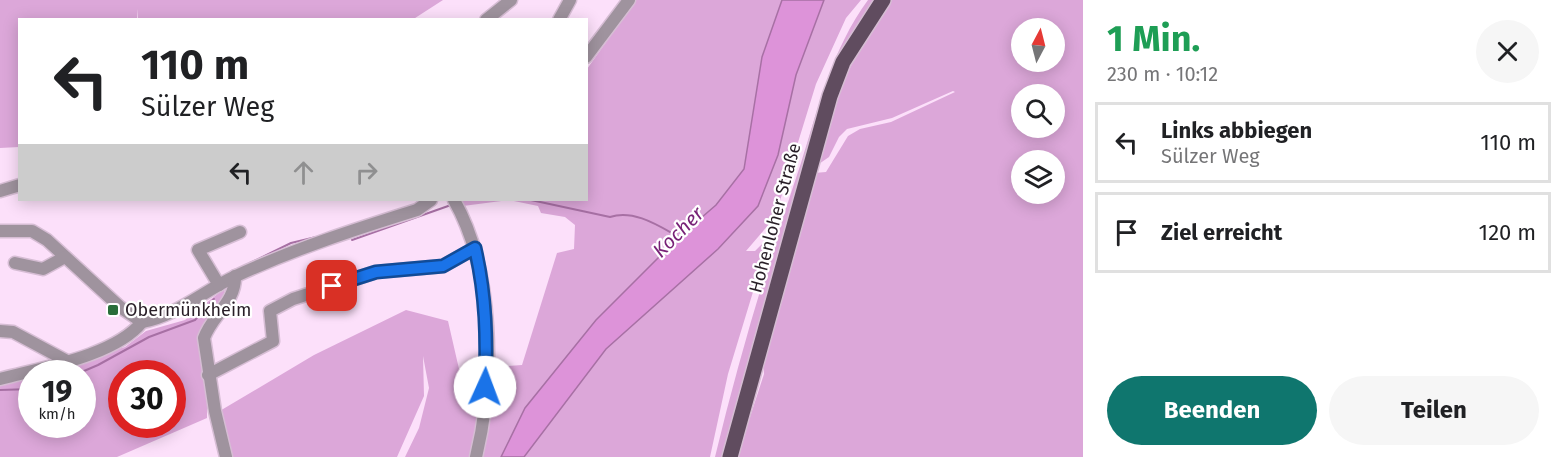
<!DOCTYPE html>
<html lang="de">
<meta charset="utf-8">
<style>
body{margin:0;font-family:"Fira Sans",sans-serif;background:#f6f6f6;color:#202124;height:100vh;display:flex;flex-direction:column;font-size:22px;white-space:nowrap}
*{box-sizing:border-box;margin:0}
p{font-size:20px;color:#757577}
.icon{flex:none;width:33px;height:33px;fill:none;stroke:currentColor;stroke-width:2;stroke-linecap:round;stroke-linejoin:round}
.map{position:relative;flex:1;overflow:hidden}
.drawer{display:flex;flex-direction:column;background:#fff;width:480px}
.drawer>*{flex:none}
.banner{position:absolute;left:18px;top:18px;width:570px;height:183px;border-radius:0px;box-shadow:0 3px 15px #0003;background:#fff;color:#202124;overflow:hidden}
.needle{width:39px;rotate:7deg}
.controls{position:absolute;left:1011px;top:18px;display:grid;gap:12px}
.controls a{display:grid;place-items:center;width:54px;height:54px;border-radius:50%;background:#fff;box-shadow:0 3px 15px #0003;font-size:30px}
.speed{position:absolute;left:18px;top:360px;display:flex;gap:12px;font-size:30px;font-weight:700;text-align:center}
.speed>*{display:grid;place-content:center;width:78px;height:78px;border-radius:50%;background:#fff;box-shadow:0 3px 15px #0003;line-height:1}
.speed small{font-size:15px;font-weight:400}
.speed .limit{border:9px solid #d22;background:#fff;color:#111}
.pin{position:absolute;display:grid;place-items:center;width:51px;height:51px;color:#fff;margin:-26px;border-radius:12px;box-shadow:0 3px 9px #0006}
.me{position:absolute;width:66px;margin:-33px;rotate:2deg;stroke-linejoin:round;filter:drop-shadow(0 0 4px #0008)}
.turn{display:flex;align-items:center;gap:21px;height:126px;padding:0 24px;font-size:27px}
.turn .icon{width:78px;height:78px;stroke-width:2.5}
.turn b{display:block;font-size:42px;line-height:51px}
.lanes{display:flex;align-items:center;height:57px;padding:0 24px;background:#0003;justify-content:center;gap:30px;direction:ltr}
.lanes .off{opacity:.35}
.round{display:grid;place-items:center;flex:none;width:63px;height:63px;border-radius:32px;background:#f6f6f6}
.summary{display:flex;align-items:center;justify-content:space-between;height:102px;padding:0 24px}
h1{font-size:36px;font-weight:700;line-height:45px;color:#1e9e55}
.button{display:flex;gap:12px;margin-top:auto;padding:12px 24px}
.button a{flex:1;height:69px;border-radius:36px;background:#0f766e;color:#fff;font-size:24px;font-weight:700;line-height:69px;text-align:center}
.button a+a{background:#f6f6f6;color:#202124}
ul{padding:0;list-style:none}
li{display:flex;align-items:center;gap:18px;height:81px;margin:0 12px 9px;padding:0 12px;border:3px solid #e0e0e0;border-radius:0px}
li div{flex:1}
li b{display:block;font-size:22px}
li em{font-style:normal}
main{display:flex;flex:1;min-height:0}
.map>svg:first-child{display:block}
.green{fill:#dca7d9;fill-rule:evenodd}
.water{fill:#dd93d9;stroke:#a770a4;stroke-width:1.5}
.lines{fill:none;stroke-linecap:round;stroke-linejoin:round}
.stream{stroke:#a770a4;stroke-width:2}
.minor-casing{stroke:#d6bdd4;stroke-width:15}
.major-casing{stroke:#d6bdd4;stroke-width:18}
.minor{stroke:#9f939e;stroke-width:12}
.major{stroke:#604c5f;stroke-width:15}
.route-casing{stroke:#114b97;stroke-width:15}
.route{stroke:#1a73e8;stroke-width:10}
.poi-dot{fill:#296e3a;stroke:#fff;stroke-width:2}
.labels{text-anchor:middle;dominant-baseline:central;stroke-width:4.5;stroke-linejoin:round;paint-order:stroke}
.street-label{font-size:18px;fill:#281e27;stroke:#fff}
.poi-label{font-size:18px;fill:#281e27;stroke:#fff;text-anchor:start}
.water-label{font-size:20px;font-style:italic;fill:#782277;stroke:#fff}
</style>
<main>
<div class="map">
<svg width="1083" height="457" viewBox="0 0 1083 457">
<rect width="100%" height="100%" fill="#fce0fa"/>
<!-- green -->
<g class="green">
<polygon points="0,0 443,0 412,20 138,20 138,9 137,19 20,20 19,147 0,148"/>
<polygon points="636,0 782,0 762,57 744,169 716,205 679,237 596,320 525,408 501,457 480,457 496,367 522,365 557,253 574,249 575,225 565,217 541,213 538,206 509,200 463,206 461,200 586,200 587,69"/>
<polygon points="824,0 861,0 846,18 816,84 775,217 746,251 755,251 770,236 728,374 710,457 524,457 606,349 718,249 758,206 796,75"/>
<path d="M868,0h7l-26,41 -124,416h-10c24,-100 53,-196 86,-294 18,-57 31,-114 67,-163z"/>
<path d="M892,0h191v457h-346l27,-83 -1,-14 51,-187 12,-1 22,-36 12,-7 31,-7 64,-30 -2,-1 -61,27 -45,11 -8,8 -10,20 -13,9c19,-61 34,-116 76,-166zM1022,28h32v34h-32zM1022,94h32v34h-32zM1022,160h32v34h-32z"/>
<path d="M225,288l-1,7 -25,38 8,61v24l-90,39h-117v-74l31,-9 1,50h50v-50l-48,-1 91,-26 21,-16 39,-11zM122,374h50v50h-50z"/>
<polygon points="406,310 448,321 459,369 482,368 480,427 472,457 405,457 419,428 429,388 423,356 424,396 397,457 229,457 218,412 314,355"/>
</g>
<!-- water -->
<polygon class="water" points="782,0 824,0 796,75 778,155 758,206 718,249 606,349 524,457 501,457 525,408 596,320 679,237 716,205 744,169 762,57"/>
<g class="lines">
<!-- stream -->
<g class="stream">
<path d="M531,200l79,17c24,-8 49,9 69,20"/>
<polyline points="352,240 451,205"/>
<polyline points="250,263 291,243 316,237"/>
<polyline points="77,374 98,365 149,337 195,320 214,299"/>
<polyline points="0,390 32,389"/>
</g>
<!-- minor casing -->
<g class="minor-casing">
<g id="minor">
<polyline points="486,20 511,0"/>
<polyline points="559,20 570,0"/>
<polyline points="586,57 629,0"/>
<polyline points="0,191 20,185"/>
<path d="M454,200c40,71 41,179 22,257"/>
<path d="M0,231h32l15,9 73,67 22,15c34,-6 63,-32 94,-46 58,-27 120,-47 181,-66l14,-10"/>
<polyline points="15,263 43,269 65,257"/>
<polyline points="219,285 198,250 240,232"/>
<polyline points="0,331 13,332 67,361"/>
<polyline points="208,375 273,341 270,311 293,299 376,272 443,266 475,248"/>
<path d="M0,379c41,-11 115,-23 142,-57"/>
<path d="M226,457l-11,-46 -11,-73c8,-23 32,-36 31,-62"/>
</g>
</g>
<!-- major casing -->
<g class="major-casing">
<polyline id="major" points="730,457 830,96 843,62 883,0"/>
</g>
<!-- minor -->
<use href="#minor" class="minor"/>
<!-- major -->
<use href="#major" class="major"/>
</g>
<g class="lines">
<!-- route casing -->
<g class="route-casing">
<path id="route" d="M332,286l44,-14 67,-6 32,-18c11,47 12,91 10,139"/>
</g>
<!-- route -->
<use href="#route" class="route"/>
</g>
<!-- markers -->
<rect class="poi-dot" x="107" y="304" width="12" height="12" rx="3"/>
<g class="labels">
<!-- street labels -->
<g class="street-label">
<text transform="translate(775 218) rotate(-75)">Hohenloher Straße</text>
</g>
<!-- poi labels -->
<g class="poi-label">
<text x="125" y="310">Obermünkheim</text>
</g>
<!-- water labels -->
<g class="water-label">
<text transform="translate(678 232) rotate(-45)">Kocher</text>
</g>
</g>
</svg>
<div class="controls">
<a><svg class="needle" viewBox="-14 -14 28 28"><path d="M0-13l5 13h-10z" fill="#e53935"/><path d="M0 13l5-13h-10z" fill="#757577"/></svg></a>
<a><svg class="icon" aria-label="search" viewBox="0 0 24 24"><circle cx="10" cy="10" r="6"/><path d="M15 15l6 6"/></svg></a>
<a><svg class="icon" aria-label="layers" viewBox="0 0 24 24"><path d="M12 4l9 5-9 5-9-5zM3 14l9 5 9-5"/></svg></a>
</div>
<div class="speed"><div>19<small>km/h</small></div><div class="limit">30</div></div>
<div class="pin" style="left:332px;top:286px;background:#d93025"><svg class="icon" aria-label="arrive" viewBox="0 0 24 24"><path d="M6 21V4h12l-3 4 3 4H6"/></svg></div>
<svg class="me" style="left:485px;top:387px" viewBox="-20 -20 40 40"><circle r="19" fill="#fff"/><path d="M0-13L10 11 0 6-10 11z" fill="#1a73e8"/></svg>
<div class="banner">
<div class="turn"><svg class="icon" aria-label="left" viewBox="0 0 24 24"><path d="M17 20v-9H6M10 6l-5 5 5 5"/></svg><div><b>110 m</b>Sülzer Weg</div></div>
<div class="lanes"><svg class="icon" aria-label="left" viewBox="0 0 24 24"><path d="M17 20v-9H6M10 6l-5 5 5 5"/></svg><svg class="icon off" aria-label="ahead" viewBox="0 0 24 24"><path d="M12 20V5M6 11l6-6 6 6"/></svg><svg class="icon off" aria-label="right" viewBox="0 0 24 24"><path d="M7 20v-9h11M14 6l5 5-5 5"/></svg></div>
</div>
</div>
<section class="drawer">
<div class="summary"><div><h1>1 Min.</h1><p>230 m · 10:12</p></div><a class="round"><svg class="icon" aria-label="close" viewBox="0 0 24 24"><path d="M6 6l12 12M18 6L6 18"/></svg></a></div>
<ul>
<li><svg class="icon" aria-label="left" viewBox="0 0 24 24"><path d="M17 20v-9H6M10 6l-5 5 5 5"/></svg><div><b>Links abbiegen</b><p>Sülzer Weg</p></div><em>110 m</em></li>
<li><svg class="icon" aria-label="arrive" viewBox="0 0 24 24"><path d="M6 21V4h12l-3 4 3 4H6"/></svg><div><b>Ziel erreicht</b></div><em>120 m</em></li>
</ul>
<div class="button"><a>Beenden</a><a>Teilen</a></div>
</section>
</main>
